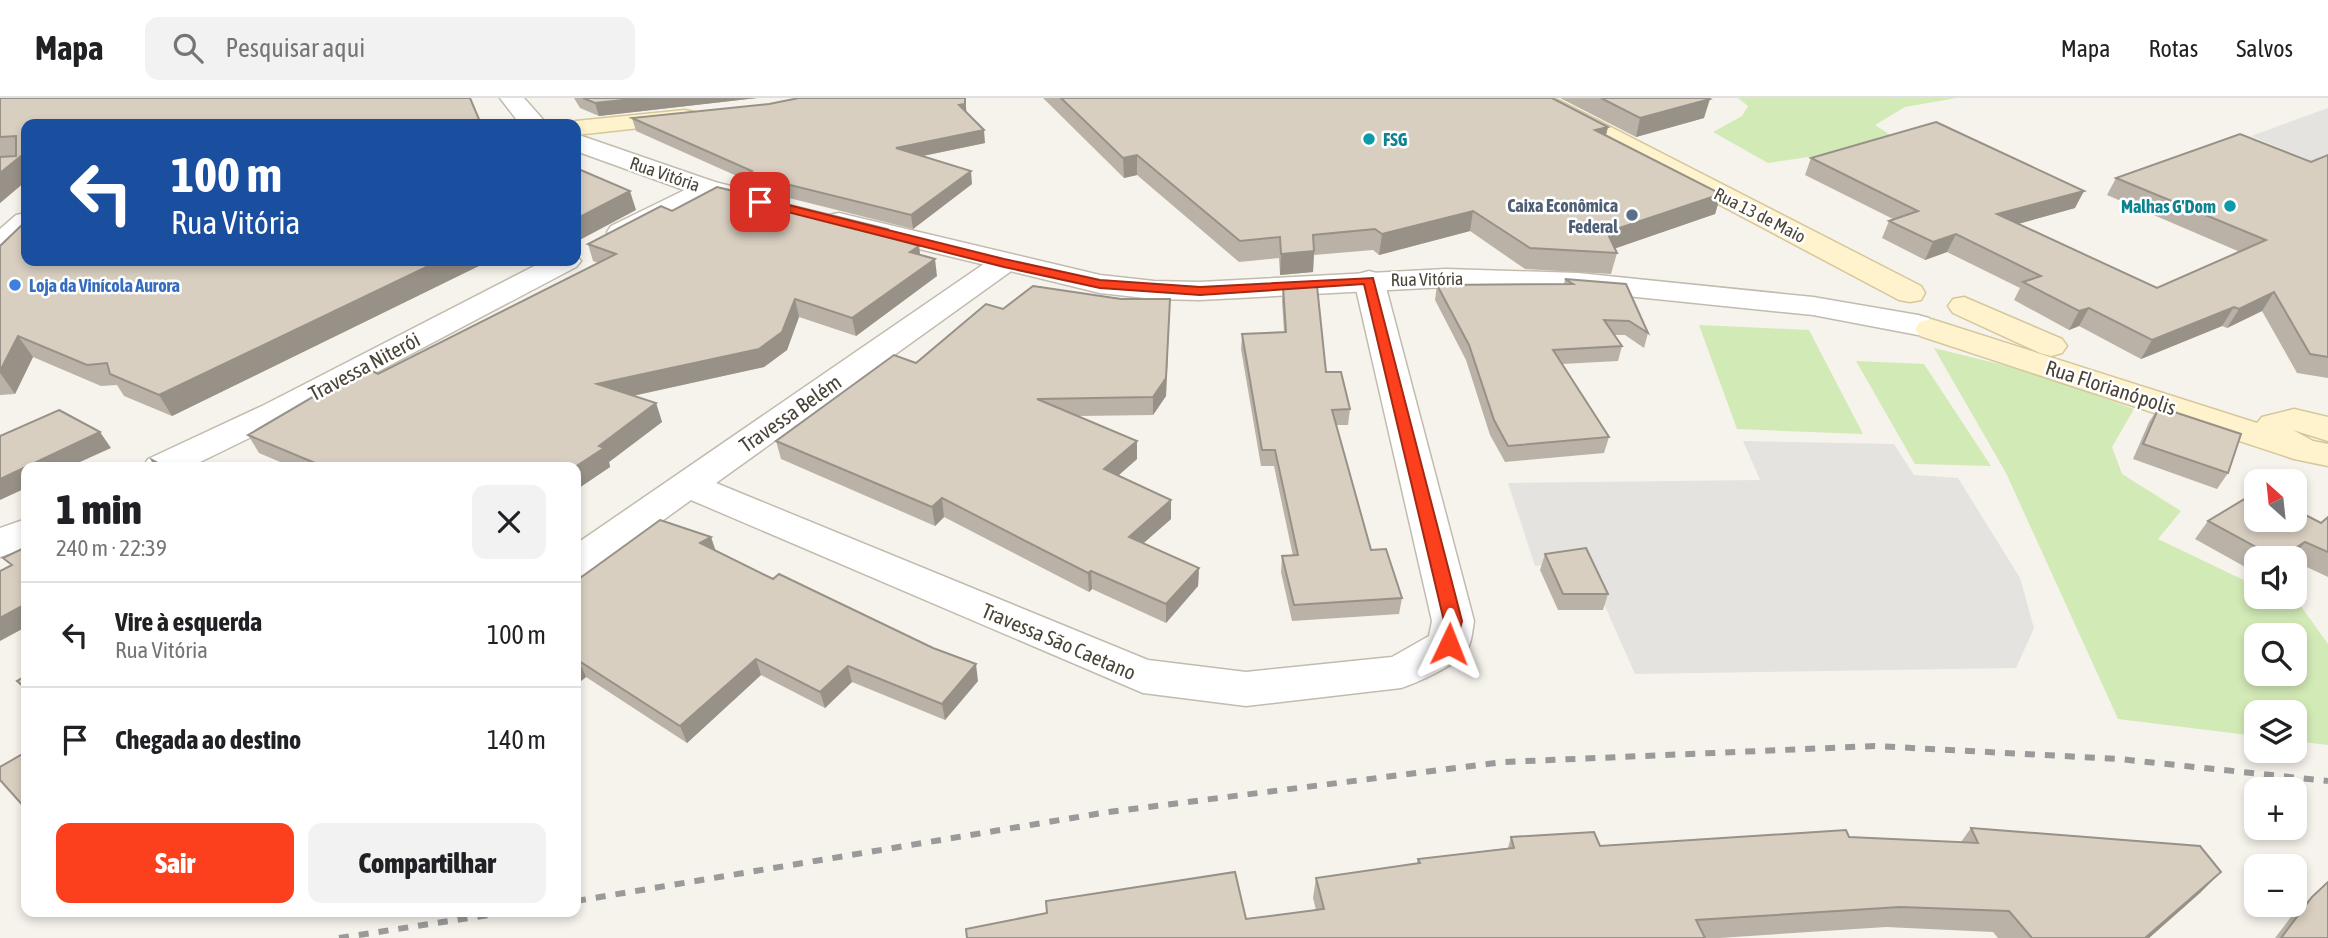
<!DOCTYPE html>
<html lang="pt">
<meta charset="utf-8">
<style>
body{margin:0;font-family:"Asap Condensed",sans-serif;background:#f2f2f2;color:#202124;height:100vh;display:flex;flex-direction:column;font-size:26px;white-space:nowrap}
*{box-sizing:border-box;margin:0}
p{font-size:23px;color:#757577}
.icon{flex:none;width:38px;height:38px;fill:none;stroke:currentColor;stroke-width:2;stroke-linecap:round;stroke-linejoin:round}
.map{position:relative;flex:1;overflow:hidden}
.side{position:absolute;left:21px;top:364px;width:560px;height:455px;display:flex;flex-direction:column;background:#fff;border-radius:14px;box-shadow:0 4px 10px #0003}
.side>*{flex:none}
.hud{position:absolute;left:21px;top:21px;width:560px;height:147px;border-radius:14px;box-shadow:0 4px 10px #0003;background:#1a4fa0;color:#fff;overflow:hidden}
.needle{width:46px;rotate:333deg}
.fabs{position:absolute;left:2244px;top:371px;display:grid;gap:14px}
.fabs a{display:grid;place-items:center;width:63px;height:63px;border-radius:14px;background:#fff;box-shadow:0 4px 10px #0003;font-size:35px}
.pin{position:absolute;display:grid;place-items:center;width:60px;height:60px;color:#fff;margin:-30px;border-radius:14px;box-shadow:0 4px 10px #0006}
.me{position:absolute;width:77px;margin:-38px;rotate:2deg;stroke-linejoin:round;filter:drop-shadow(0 0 5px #0008)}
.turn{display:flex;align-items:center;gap:24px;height:147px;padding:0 35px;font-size:32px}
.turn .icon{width:91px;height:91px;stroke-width:2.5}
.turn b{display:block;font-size:49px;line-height:60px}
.round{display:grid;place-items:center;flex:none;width:74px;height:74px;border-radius:14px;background:#f2f2f2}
.head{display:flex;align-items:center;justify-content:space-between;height:119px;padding:0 35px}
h1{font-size:42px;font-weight:800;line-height:52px}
.cta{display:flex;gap:14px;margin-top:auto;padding:14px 35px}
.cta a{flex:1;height:80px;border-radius:14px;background:#fc3f1d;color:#fff;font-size:28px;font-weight:800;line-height:80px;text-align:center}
.cta a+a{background:#f2f2f2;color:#202124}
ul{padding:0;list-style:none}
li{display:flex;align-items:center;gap:21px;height:105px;padding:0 35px;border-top:2px solid #e0e0e0}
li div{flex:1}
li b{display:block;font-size:26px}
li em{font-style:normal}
header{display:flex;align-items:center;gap:42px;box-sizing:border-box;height:98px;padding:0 35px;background:#fff;border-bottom:2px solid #e0e0e0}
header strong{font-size:33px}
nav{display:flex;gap:38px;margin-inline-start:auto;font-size:24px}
.search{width:490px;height:63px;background:#f2f2f2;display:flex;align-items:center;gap:18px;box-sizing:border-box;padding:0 24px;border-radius:14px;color:#757577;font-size:26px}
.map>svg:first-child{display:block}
.green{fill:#d2eab5;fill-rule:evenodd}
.parking{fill:#e5e3e0}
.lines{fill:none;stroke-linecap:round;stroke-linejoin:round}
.minor-casing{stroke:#c2bbae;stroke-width:3}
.tertiary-casing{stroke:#c2bbae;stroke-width:3}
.secondary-casing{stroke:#d6c79b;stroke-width:3}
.minor{fill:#fff;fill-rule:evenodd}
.tertiary{fill:#fff;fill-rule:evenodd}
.secondary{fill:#fff3cd;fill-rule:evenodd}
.rail{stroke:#9a9a9a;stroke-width:6;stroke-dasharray:10 10;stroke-linecap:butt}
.wall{fill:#bab2a6}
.shaded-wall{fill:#979187}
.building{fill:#d8cfc1;stroke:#979187;stroke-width:2}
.route{fill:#fc3f1d;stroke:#a42913;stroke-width:2}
.culture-dot{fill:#0f9aa8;stroke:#fff;stroke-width:2.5}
.service-dot{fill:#5c6f8a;stroke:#fff;stroke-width:2.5}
.shop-dot{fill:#3f7fe0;stroke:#fff;stroke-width:2.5}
.labels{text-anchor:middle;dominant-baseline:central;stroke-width:5;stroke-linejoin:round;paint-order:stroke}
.far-culture-label{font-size:18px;font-weight:bold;fill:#0d838f;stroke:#fff;text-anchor:start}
.far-street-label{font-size:18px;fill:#4b4439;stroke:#fff}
.far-service-label{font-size:18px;font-weight:bold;fill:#4e5e75;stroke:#fff;text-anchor:end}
.far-shop-label{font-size:18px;font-weight:bold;fill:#366cbe;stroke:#fff;text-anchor:start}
.street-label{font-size:21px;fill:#4b4439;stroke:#fff}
</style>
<header>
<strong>Mapa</strong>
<div class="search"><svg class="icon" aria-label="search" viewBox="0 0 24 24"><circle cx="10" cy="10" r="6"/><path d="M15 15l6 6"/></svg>Pesquisar aqui</div>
<nav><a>Mapa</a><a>Rotas</a><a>Salvos</a></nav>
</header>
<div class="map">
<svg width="2328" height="840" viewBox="0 0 2328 840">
<rect width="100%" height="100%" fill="#f6f3ec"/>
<!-- green -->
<g class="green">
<polygon points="1738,0 1956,0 1905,9 1875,27 1898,42 1869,50 1768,65 1713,34 1742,18 1748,8"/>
<polygon points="1699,227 1809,232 1863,336 1737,331"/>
<path d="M1934,250l94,23 106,38 -22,38 10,27 59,37 -23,28 98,47v11h26l18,8 28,39v101l-34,-4v-29h-38v24l-138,-17 -112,-246zM2256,537h38v39h-38z"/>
<polygon points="1856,263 1924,266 1991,368 1915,366"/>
</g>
<!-- parking -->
<g class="parking">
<polygon points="2328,10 2328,69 2286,70 2307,61 2251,38"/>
<polygon points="1743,343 1894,346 1914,377 1958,380 2020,480 2034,530 2016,570 1635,576 1585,463 1535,468 1508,385 1760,382"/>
</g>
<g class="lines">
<!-- minor casing -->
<g class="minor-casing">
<g id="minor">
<polygon points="705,82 715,84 718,90 715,96 631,140 621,143 611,140 607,134 611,128"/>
<polygon points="26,115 26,138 10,152 0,155 0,131 16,117"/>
<path d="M1004,156l10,3 5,6 -5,6 -298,214 432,177 98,12 146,-15 37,-21 3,-15 -78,-341 4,-6 11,-3 11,3 4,6 90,341c-2,11 -2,23 -9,32 -11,13 -48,30 -64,35l-155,18 -103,-13 -452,-193 -101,73 -14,4v-33l418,-287z"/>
<polygon points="576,157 581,163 576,169 288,321 190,369 143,369 148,361 264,307 544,163 576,163"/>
<polygon points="26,421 26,450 0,459 0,430"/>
</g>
</g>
<!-- tertiary casing -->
<g class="tertiary-casing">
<g id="tertiary">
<polygon points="500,0 524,0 547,26 520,26"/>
<polygon points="576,36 715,84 774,99 778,105 774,111 764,113 695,96 576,53"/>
<polygon points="839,115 1100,177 1154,183 1200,184 1446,171 1578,175 1813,199 1918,217 1929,220 1934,227 1929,234 1918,237 1813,217 1578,193 1446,189 1200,202 1154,201 1100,195 829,129 825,123 829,117"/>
</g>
</g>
<!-- secondary casing -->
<g class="secondary-casing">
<g id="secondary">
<polygon points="1524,0 1554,0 1921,188 1925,195 1921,202 1910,204 1899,202 1528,5"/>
<polygon points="685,12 694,14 697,19 694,24 576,37 576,26 566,26 576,23"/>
<polygon points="1964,199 2062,241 2067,248 2062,255 2051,258 2040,255 1953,215 1948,208 1953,201"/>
<polygon points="1931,221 2257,325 2262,319 2294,311 2328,319 2328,343 2293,332 2313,343 2328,346 2328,368 2294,361 1920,238 1915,231 1920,224"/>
</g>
</g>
<!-- minor -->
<use href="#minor" class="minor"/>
<!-- tertiary -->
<use href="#tertiary" class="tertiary"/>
<!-- secondary -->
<use href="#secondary" class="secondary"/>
<!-- rail -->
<g class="rail">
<polyline points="576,803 1108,714 1504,664 1875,648 2119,661 2328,683"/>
<polyline points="339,840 508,814"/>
</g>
</g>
<!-- wall -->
<g class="wall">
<polygon points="574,0 757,0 599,18 580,10"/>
<polygon points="965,0 966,14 985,45 923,58 972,86 913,131 749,90 748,83 636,33 632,20 769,6"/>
<polygon points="1043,0 1552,0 1608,29 1606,37 1721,96 1715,116 1615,150 1617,155 1611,176 1525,171 1470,133 1379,157 1373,152 1314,157 1313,174 1280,177 1279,160 1239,164 1137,77 1124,80"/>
<polygon points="1560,0 1708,0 1704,20 1636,39"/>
<polygon points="0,1 26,26 26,83 0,105"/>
<polygon points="2328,57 2328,280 2297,275 2262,213 2227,230 2222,228 2141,261 2079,228 2069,232 2014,202 2020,190 1947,154 1925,162 1882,140 1889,123 1893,121 1805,77 1811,60 2075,110 2018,126 2157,190 2240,154 2107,97 2116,80 2311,64"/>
<polygon points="672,113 888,138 919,148 920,157 937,178 856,238 799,219 787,252 764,269 633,298 656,305 662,324 609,364 610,369 576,392 576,369 292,369 259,355 248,337 378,276 598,165 593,163 588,146"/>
<polygon points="0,148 26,163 489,163 172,318 124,298 117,287 101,288 33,259 15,296 0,297"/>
<polygon points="1565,181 1648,235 1644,250 1625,237 1614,237 1622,248 1618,263 1562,266 1609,339 1604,355 1505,364 1490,337 1466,262 1435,202 1437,187 1564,186"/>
<polygon points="1283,188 1326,274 1350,311 1348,327 1336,327 1371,452 1402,500 1399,516 1292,523 1281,474 1282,458 1293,458 1274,368 1261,368 1241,251 1242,236 1284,234 1282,203"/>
<polygon points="1121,201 1170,201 1166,298 1153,317 1079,318 1137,361 1118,378 1171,402 1171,421 1143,445 1199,470 1198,488 1166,525 1092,491 1089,494 944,419 935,428 781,361 776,343 916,265"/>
<polygon points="2159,309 2228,375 2217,391 2133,361 2149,324"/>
<polygon points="2328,419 2328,479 2294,463 2294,460 2256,460 2256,475 2195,441 2208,423 2321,425"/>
<polygon points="711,439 716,453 978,583 945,622 852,584 825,610 761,577 687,645 586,579 576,587 576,483"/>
<polygon points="1545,456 1608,496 1603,512 1558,512 1540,472"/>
<polygon points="1971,730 2201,794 2149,840 1998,840 1993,834 1886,829 1719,840 967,840 1246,821 1316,812 1313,800 1316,780 1417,765 1418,761 1508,750 1511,739 1600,748 1849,739 1961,744"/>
<polygon points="2328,783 2328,840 2275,840 2291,819"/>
</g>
<!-- shaded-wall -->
<g class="shaded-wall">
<polygon points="642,0 757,0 599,18 595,5"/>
<polygon points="965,0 967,18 959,7"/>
<polygon points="1710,1 1704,20 1636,39 1640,20"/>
<polygon points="1608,29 1603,48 1595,32"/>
<polygon points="984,32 985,45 898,63 896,50"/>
<polygon points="26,54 26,83 0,105 0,75"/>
<polygon points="1137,57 1137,77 1124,80 1123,60"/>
<polygon points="971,73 972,86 913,131 911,117"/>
<polygon points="630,93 636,112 576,144 576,121"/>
<polygon points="2084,93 2075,110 1989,134 1997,116"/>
<polygon points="1721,96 1715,116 1605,154 1607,134"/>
<polygon points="1473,113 1470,133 1379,157 1382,136"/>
<polygon points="887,131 890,148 880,136"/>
<polygon points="1956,136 1947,154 1925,162 1933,144"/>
<polygon points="919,148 921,165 910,154"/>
<polygon points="1314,153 1313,174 1280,177 1281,156"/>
<polygon points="935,161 937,178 856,238 852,220"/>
<polygon points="439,163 489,163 172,318 159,297"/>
<polygon points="2274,194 2262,213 2227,230 2239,211"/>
<polygon points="795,201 799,219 787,252 764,269 604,304 597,286"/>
<polygon points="1170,201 1166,298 1153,317 1153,299"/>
<polygon points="2234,209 2222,228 2141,261 2152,242"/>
<polygon points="2089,210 2079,228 2069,232 2079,213"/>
<polygon points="18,238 33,259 15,296 0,275 0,273"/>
<polygon points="656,305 662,324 609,364 610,369 576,392 576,369 575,369 599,348"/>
<polygon points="100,334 111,350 69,369 26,369 26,390 0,402 0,381"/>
<polygon points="1137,343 1137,361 1105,389 1104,371"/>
<polygon points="942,400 944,419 935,428 932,409"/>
<polygon points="1171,402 1171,421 1129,458 1129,439"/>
<polygon points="711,439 716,455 700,445"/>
<polygon points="2305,444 2292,460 2280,460"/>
<polygon points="1199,470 1198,488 1166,525 1166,506"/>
<polygon points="1091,473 1092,491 1089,494 1088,475"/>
<polygon points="26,506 26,529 0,543 0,520"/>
<polygon points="756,561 761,577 687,645 680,628"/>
<polygon points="579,563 586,579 576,587 576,565"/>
<polygon points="976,566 978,583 945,622 942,606"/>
<polygon points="848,568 852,584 825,610 820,594"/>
<polygon points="2221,774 2201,794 2149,840 2145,840"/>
</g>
<!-- building -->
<g class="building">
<polygon points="1,0 470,0 481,26 26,26 26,54 0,75 0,59 16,58 16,38 0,39 0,1"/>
<polygon points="583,0 642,0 595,5"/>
<polygon points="799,0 965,0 965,6 959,7 984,32 896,50 971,73 911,117 746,76 752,73 632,20 769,6"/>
<polygon points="1061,0 1552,0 1608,29 1595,32 1721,96 1607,134 1617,155 1530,150 1473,113 1382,136 1375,131 1313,137 1314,153 1281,156 1280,139 1240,143 1137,57 1123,60"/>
<polygon points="1601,0 1708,0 1710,1 1640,20"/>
<polygon points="1936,24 2084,93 1997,116 2157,190 2266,142 2116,80 2240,36 2311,64 2328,57 2328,259 2310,256 2274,194 2239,211 2234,209 2152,242 2089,210 2079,213 2023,184 2041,178 1956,136 1933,144 1889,123 1918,113 1811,60"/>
<polygon points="576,70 630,93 576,121"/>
<polygon points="717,89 887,131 880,136 919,148 910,154 935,161 852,220 795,201 782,234 759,251 597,286 656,305 599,348 604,350 575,369 308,369 315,365 248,337 364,269 378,276 616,156 588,146 661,108 672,113"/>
<polygon points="26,123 26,163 439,163 159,297 110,276 107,265 87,267 18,238 0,273 0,148"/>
<polygon points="1565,181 1626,186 1648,235 1629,223 1604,222 1622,248 1553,252 1609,339 1508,348 1494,322 1469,247 1437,187 1573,186"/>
<polygon points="1033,188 1121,201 1170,201 1166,280 1153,299 1037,301 1137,343 1104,371 1171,402 1129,439 1199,470 1166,506 1091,473 1088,475 942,400 932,409 776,343 894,257 916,265 986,206 1003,211"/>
<polygon points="1283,188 1317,188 1326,274 1341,274 1350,311 1332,312 1371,452 1386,451 1402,500 1294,507 1282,458 1298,457 1275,352 1262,352 1242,236 1286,234"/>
<polygon points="2159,309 2241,336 2228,375 2143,346"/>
<polygon points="59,312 100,334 0,381 0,338"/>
<polygon points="152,362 165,369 156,369"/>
<polygon points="2256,394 2256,422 2294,422 2294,411 2321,425 2328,419 2328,454 2305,444 2280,460 2276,460 2208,423"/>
<polygon points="660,422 711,439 700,445 773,481 779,476 933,550 976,566 942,606 848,568 820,594 756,561 680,628 579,563 576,565 576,483"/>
<polygon points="26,449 26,506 0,520 0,473 12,467 3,460"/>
<polygon points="1586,450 1608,496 1563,496 1545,456"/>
<polygon points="26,578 26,591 17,583"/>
<polygon points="26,654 26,711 0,682 0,669"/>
<polygon points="1971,730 2200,748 2221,774 2145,840 2032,840 2009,813 1900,809 1696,822 1705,840 967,840 966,831 1047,815 1046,803 1235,774 1246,821 1324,811 1316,780 1420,765 1418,761 1514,750 1511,739 1594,734 1600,748 1846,732 1849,739 1978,745"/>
<polygon points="2328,784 2328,840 2281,840 2312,799"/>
</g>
<!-- route -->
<polygon class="route" points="760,100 1004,161 1100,182 1200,189 1373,180 1462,523 1455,551 1443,551 1440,546 1444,523 1364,186 1200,197 1100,190 1004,169 756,106 754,104"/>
<!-- markers -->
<g class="culture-dot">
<circle cx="1369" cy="41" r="7"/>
<circle cx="2230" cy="108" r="7"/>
</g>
<circle class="service-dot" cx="1632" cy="117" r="7"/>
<circle class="shop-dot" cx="15" cy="187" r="7"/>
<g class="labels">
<!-- far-culture labels -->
<g class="far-culture-label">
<text x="1383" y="41">FSG</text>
<text x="2216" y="108" text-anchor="end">Malhas G'Dom</text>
</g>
<!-- far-street labels -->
<g class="far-street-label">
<text transform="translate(665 76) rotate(19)">Rua Vitória</text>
<text transform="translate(1760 117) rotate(27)">Rua 13 de Maio</text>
<text transform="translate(1427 181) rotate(-1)">Rua Vitória</text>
</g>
<!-- far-service labels -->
<g class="far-service-label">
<text x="1618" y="107">Caixa Econômica<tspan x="1618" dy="21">Federal</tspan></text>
</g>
<!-- far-shop labels -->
<g class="far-shop-label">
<text x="29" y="187">Loja da Vinícola Aurora</text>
</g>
<!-- street labels -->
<g class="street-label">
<text transform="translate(364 268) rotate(-28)">Travessa Niterói</text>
<text transform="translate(2111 289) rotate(18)">Rua Florianópolis</text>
<text transform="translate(790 315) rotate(-35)">Travessa Belém</text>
<text transform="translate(1059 543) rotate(23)">Travessa São Caetano</text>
</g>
</g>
</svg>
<div class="fabs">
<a><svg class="needle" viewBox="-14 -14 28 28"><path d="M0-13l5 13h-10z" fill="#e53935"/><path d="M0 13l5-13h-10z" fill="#757577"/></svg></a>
<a><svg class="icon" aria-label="sound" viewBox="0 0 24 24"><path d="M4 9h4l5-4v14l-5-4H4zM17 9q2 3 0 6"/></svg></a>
<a><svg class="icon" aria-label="search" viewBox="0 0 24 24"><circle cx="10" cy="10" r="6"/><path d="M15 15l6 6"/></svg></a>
<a><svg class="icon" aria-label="layers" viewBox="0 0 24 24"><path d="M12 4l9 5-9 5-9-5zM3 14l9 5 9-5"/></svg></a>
<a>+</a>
<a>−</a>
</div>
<div class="pin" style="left:760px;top:104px;background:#d93025"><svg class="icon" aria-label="arrive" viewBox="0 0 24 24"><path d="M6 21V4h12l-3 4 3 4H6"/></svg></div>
<svg class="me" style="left:1449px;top:546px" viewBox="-20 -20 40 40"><path d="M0-17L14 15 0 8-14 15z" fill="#fc3f1d" stroke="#fff" stroke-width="4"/></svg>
<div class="hud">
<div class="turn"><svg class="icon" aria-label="left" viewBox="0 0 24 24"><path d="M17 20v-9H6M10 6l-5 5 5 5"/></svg><div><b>100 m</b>Rua Vitória</div></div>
</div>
<section class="side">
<div class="head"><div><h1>1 min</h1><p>240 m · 22:39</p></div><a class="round"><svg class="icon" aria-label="close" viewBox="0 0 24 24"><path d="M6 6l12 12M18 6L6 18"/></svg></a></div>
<ul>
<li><svg class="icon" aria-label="left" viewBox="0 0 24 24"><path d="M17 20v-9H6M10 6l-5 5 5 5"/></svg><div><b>Vire à esquerda</b><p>Rua Vitória</p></div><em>100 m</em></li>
<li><svg class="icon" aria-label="arrive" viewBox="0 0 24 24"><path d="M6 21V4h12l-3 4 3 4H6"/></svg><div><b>Chegada ao destino</b></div><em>140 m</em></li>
</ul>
<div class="cta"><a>Sair</a><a>Compartilhar</a></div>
</section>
</div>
